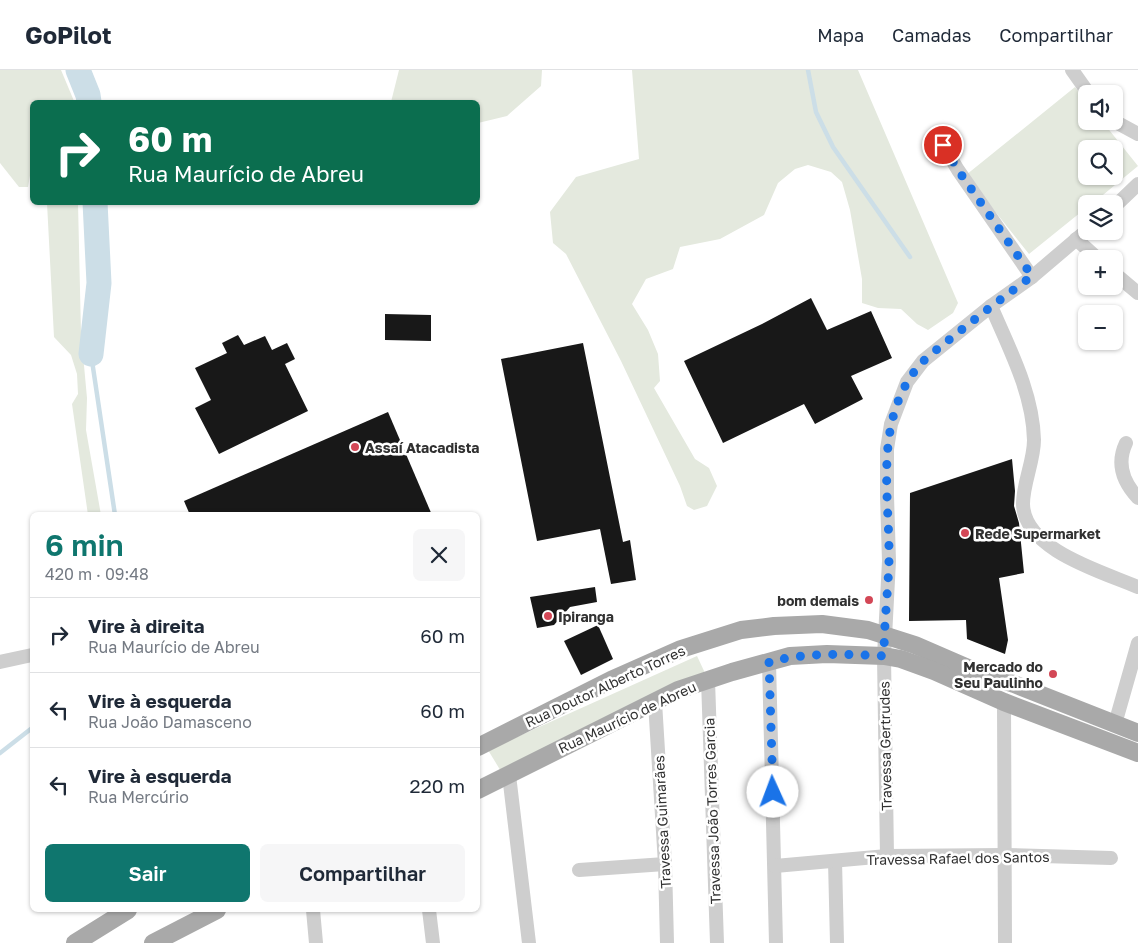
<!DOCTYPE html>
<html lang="pt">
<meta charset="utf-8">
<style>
body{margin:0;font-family:"Golos Text",sans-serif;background:#f6f6f7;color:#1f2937;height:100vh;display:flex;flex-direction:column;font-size:19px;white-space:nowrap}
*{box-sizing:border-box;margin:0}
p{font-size:16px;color:#747a83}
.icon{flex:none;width:28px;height:28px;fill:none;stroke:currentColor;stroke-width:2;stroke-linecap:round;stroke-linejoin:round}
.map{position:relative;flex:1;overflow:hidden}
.sheet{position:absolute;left:30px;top:442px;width:450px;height:400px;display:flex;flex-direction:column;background:#fff;border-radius:8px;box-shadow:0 1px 4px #0004}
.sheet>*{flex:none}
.guide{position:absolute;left:30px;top:30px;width:450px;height:105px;border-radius:8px;box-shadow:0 1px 4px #0004;background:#0b6e4f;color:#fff;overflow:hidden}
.controls{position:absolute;left:1078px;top:15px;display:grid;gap:10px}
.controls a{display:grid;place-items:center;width:45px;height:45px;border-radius:8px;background:#fff;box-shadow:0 1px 4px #0004;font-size:25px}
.pin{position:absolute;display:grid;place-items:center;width:42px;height:42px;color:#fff;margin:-21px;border:2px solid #fff;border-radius:50%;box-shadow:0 1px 5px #0007}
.me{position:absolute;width:55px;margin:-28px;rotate:358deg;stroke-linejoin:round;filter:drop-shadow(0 0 4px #0008)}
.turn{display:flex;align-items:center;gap:18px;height:105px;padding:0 15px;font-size:22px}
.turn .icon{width:65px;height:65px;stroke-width:2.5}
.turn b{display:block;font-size:35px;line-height:42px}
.round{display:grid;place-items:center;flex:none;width:52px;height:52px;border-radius:8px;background:#f6f6f7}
.overview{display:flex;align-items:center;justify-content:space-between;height:85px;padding:0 15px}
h1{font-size:30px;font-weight:600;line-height:38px;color:#0f766e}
.cta{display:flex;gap:10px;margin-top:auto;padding:10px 15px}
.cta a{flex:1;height:58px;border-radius:8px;background:#0f766e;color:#fff;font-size:20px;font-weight:600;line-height:58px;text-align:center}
.cta a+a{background:#f6f6f7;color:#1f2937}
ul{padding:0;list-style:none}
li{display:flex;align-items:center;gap:15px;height:75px;padding:0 15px;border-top:1px solid #e0e1e3}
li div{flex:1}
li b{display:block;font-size:19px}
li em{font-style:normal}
header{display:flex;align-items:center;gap:30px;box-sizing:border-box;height:70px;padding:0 25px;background:#fff;border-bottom:1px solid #e0e1e3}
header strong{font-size:24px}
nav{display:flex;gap:28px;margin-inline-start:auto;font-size:18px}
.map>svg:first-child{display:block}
.green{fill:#e4e9de;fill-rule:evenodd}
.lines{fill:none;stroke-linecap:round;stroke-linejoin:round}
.stream{stroke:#ccdee7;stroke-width:4.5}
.river{stroke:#ccdee7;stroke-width:25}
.building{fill:#181818}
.minor{stroke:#cecece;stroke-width:14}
.major{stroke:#a9a9a9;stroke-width:18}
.route{stroke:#1a73e8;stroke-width:9;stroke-dasharray:0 16.2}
.poi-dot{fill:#d34756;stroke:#fff;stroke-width:2}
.labels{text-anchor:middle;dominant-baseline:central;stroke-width:5;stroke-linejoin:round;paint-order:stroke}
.poi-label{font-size:14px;font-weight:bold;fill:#313131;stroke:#fff;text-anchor:start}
.street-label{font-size:14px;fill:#313131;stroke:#fff}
</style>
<header>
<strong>GoPilot</strong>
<nav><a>Mapa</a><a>Camadas</a><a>Compartilhar</a></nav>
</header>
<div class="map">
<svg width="1138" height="873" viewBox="0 0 1138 873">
<rect width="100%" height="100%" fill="#fff"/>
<!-- green -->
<g class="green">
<polygon points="0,0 61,0 74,31 74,32 32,32 32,59 31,61 32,94 28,117 19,117 0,93"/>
<polygon points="399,0 542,0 541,16 507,46 478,53 478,32 391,32"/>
<polygon points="632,0 858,0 958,233 953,243 928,260 917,254 901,239 878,238 862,233 862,209 850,140 842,112 831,102 808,95 795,99 778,113 764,145 720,169 680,177 673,199 646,209 632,234 648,260 658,284 660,311 654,318 695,389 709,398 717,416 707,436 694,440 687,436 680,416 621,291 566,184 553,173 550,142 576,107 639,89"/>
<path d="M1075,17l11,14v20h16l36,45 -46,38h-6v4l-57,46 -63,-79zM1086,79h28v27h-28z"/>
<polygon points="47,133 78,133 81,263 87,328 86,360 101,445 88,445 72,334 78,324 77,304 71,285 54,267"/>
<polygon points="697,586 705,603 502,703 488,680"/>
</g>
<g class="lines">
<!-- stream -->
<g class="stream">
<polyline points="808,0 816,42 833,77 910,187"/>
<polyline points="91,284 115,445"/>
<polyline points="0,683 32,658"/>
</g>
<!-- river -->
<g class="river">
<polyline points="78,0 88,25 89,32"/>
<polyline points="91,284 99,213 95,132"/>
</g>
</g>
<!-- building -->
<g class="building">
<polygon points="811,228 827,260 871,241 892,288 851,306 863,329 815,354 804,334 723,373 684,291 762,254"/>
<polygon points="385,244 431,245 431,271 385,270"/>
<polygon points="238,265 244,275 265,266 272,280 287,273 295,289 285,294 308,341 219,384 195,338 211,330 195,298 227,283 222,273"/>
<polygon points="583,273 623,472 630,470 636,510 611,514 600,459 537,471 501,289"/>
<polygon points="388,342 432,445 190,445 184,431"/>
<polygon points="1012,389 1015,421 1014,436 1019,453 1024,503 999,508 1008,570 1005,584 967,569 966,550 909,551 910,423"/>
<polygon points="595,517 597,532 570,537 554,555 537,558 530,527"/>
<polygon points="598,555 613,589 581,605 564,571"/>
</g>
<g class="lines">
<!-- minor -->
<g class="minor">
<polyline points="1072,0 1089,24"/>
<polyline points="1114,51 1138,64"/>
<polyline points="943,75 958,100 1032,207"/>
<polyline points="1114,137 1138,114"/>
<polyline points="1076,169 1098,189"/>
<polyline points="1114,203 1138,223"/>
<path d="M991,236c18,42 42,87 43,134 0,21 -11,43 -11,64 1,46 80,68 115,83"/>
<path d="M1126,373c-10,21 -3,39 12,55"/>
<polyline points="0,592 32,585"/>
<polyline points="769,592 776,873"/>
<polyline points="708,610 717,873"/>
<polyline points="655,632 665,794 667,873"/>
<polyline points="1004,632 1005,873"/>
<polyline points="1115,654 1138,573"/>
<polyline points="509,705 529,873"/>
<polyline points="887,786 884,586 889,491 887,426 887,379 891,354 907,312 923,291 991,236 1032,207 1086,161"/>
<polyline points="835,791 837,873"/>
<polyline points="775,796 887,786 1005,785 1111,788"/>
<polyline points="579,800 665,794"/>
<polyline points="313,840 316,873"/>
<polyline points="429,840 433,873"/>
</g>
<!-- major -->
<g class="major">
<polyline points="478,677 611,610 681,579 741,560 774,556 822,554 868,560 915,575 975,601 1014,614 1138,663"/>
<polyline points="478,720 678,620 732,602 790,586 827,584 884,586 901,589 934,601 1004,632 1138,683"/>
<polyline points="75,873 128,840"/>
<polyline points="153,873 217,840"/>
</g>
</g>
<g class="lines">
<!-- route -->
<path class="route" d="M773,722l-4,-130c38,-10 76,-8 115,-6 0,-32 4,-64 5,-95 1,-63 -15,-134 25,-189 9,-13 24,-23 36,-33 27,-22 54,-42 82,-63l-74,-106 -15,-25"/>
</g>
<!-- markers -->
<g class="poi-dot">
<circle cx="355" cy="377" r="5"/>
<circle cx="965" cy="463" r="5"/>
<circle cx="869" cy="530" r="5"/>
<circle cx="548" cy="546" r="5"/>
<circle cx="1053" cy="604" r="5"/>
</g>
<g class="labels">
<!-- poi labels -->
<g class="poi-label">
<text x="365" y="377">Assaí Atacadista</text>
<text x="975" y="463">Rede Supermarket</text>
<text x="859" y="530" text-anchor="end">bom demais</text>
<text x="558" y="546">Ipiranga</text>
<text x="1043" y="596" text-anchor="end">Mercado do<tspan x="1043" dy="16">Seu Paulinho</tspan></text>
</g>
<!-- street labels -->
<g class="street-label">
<text transform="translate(605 616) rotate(-25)">Rua Doutor Alberto Torres</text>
<text transform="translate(627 647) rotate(-25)">Rua Maurício de Abreu</text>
<text transform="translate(885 676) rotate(-91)">Travessa Gertrudes</text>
<text transform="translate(712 741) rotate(-92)">Travessa João Torres Garcia</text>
<text transform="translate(662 752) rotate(-93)">Travessa Guimarães</text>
<text transform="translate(958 788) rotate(-1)">Travessa Rafael dos Santos</text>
</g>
</g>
</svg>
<div class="controls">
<a><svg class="icon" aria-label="sound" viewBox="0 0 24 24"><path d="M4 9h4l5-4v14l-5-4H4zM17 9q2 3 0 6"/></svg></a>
<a><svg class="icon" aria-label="search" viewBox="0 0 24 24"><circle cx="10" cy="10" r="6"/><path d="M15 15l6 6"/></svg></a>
<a><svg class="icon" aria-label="layers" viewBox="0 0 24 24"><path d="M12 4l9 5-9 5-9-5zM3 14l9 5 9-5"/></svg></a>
<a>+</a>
<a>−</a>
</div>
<div class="pin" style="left:943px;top:75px;background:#d93025"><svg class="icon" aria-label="arrive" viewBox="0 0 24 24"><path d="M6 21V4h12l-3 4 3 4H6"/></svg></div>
<svg class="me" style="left:773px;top:722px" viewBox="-20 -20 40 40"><circle r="19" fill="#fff"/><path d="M0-13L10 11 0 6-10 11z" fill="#1a73e8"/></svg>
<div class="guide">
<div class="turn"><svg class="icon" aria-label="right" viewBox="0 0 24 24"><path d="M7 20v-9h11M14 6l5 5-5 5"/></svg><div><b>60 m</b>Rua Maurício de Abreu</div></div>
</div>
<section class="sheet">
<div class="overview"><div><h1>6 min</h1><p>420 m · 09:48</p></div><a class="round"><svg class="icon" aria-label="close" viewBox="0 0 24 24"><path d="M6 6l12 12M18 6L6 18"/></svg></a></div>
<ul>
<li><svg class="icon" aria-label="right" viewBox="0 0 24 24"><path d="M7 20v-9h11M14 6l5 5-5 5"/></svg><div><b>Vire à direita</b><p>Rua Maurício de Abreu</p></div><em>60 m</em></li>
<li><svg class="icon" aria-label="left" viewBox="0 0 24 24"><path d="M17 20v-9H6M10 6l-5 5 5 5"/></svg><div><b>Vire à esquerda</b><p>Rua João Damasceno</p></div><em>60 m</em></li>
<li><svg class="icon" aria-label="left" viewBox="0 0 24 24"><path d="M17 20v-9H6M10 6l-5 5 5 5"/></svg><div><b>Vire à esquerda</b><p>Rua Mercúrio</p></div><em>220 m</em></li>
</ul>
<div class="cta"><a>Sair</a><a>Compartilhar</a></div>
</section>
</div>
